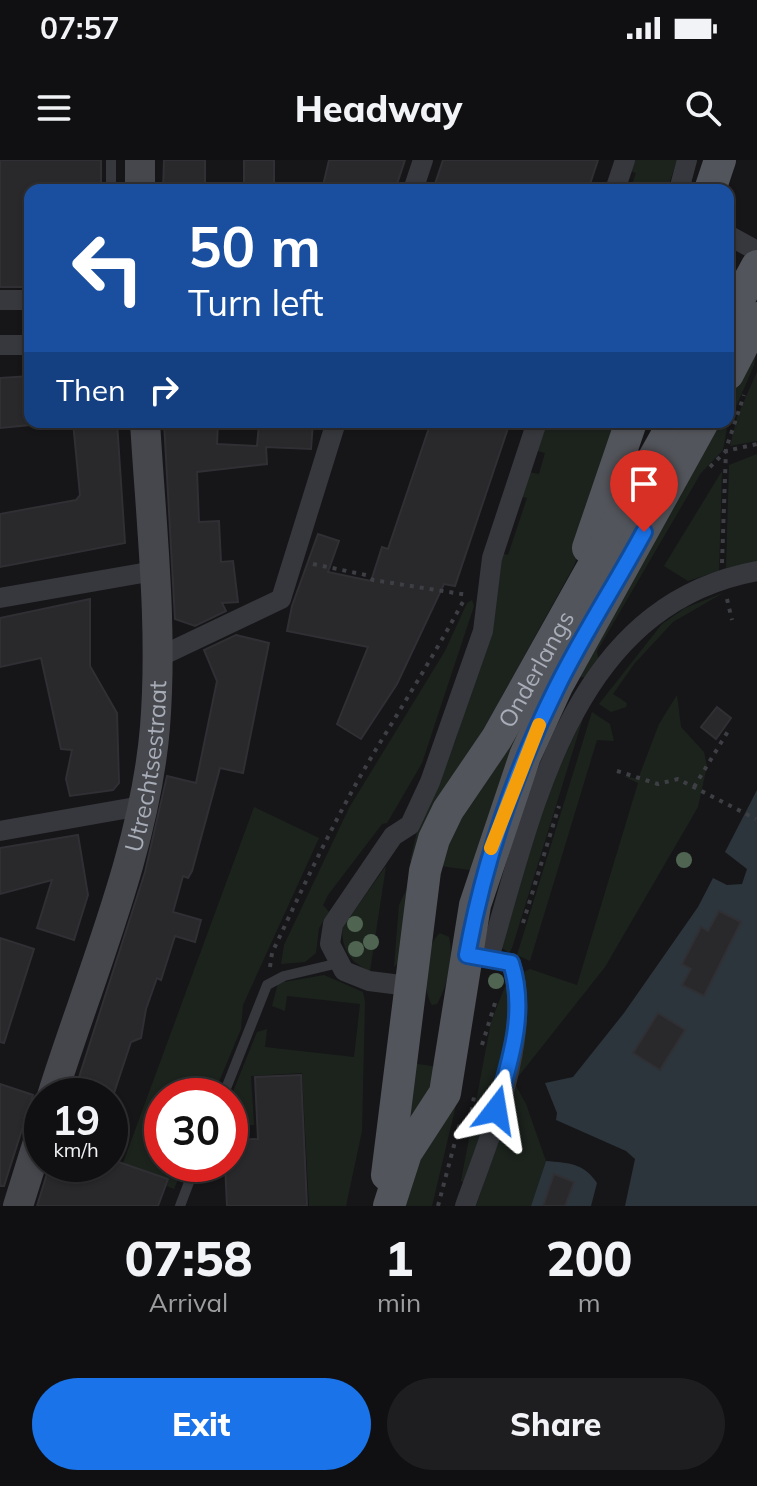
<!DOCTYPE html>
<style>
body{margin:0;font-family:Mulish,sans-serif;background:#1e1e20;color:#f1f3f6;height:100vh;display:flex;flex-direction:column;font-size:30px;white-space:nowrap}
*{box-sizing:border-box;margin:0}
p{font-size:26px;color:#9c9d9f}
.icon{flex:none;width:44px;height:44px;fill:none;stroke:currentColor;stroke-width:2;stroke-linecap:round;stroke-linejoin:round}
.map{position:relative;height:1046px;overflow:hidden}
.side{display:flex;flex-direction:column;background:#101012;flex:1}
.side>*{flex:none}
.hud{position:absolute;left:24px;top:24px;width:710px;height:244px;border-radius:16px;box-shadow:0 2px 6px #0004,0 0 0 2px #303032;background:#1a4fa0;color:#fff;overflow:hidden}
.speed{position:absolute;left:24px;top:918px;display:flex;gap:16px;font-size:40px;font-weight:700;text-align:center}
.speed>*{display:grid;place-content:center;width:104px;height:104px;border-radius:50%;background:#101012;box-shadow:0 2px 6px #0004,0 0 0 2px #303032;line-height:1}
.speed small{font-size:20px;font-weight:400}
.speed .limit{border:12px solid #d22;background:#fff;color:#111}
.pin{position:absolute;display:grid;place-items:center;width:68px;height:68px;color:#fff;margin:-82px -34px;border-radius:50% 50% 50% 0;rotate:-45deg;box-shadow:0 0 8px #0007}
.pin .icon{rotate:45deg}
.me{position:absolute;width:88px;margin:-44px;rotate:14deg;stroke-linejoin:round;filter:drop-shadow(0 0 6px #0008)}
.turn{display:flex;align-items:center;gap:28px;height:168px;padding:0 32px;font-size:36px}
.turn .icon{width:104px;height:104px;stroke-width:2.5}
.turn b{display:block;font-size:56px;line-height:68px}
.then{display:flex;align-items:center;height:76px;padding:0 32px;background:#0003;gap:16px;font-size:30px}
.eta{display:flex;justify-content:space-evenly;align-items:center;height:136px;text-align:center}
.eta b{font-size:48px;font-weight:800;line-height:56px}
.button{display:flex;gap:16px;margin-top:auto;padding:16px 32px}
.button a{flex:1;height:92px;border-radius:48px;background:#1a73e8;color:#fff;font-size:32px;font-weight:800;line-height:92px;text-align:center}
.button a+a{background:#1e1e20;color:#f1f3f6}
.status{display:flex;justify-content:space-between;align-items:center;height:56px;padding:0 40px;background:#101012;direction:ltr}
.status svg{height:22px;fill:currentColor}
header{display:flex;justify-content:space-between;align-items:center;height:104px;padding:0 32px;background:#101012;font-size:36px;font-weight:800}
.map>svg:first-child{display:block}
.green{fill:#1c231d}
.water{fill:#2c353c}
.building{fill:#29292c;stroke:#303034;stroke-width:2}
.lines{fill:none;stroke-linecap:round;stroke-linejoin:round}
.path{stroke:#3d3f44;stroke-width:4;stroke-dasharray:4 6;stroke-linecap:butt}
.lane{stroke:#37383d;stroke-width:10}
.street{stroke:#37383d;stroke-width:20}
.secondary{stroke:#45474d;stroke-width:30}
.primary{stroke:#53555c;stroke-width:32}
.tree{fill:#506452}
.route-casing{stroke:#114b97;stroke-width:20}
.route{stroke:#1a73e8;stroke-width:14}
.slow{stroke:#f59e0b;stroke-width:14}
.labels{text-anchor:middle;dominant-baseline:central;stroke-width:8;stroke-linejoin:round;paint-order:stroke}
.street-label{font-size:24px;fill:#a8adb8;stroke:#111113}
</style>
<div class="status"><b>07:57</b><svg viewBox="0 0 49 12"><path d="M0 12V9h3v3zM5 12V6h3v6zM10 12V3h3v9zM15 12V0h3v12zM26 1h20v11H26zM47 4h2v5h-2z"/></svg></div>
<header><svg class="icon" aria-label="menu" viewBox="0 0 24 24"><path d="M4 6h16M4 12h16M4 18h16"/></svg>Headway<svg class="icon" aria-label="search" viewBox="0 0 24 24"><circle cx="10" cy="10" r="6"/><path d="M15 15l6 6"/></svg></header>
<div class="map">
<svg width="757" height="1046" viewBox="0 0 757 1046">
<rect width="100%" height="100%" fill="#161618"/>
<!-- green -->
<g class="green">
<polygon points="632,0 677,0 667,30 630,30 636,13 628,10"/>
<polygon points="757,188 754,205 727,268 723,290 701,313 597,491 599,506 588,518 576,516 709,262 728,262 728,227"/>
<polygon points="757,212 757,281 730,286 737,257"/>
<polygon points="543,262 626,262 574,406 502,536 421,702 410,701 418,667 456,579 471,529 501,393 508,395 527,338 519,336 528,312 539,314 545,293 534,290"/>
<polygon points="757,294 757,403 726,408 729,305"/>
<polygon points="722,311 719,411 688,421 664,406"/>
<polygon points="723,433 673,462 634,504 613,534 627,543 626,547 611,552 599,544 662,464 685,448"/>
<polygon points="472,440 474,446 422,603 387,663 382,664 328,735 323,745 329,752 319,768 316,793 305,802 281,804 284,785 349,648 445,491 467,443"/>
<polygon points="560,480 477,711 433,705"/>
<polygon points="677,535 681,567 704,592 707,606 698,647 605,807 514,922 526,944 546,1001 531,1046 476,1046 491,1002 522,813 530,809 577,825 638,623 623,616 638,619 659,564"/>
<polygon points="592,552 610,564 614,581 597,580 530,801 517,795"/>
<polygon points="584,555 512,788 509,793 502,788 544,640"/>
<polygon points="254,647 319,678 243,845 241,869 213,936 162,936 162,1004 185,1004 174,1029 167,1026 169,1019 123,1003"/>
<path d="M386,706l-16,105c-20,-8 -28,-22 -28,-43z"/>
<polygon points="407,728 403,798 394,807 399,745"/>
<path d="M440,773l9,4c5,22 -1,47 -12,67l-5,1c-11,-18 -9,-57 8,-72z"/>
<polygon points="510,814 505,901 468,1024 461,1021 491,862"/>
<polygon points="324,815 363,832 365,842 362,971 346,1046 309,1046 302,913 251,916 254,965 230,966 230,939 257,872 267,869 265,887 354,897 360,844 287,836 285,851 272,846 278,823"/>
<polygon points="405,902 445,908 401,983"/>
<polygon points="464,911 432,1046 406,1046 402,1014"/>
</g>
<!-- water -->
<g class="water">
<polygon points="757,630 757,1046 625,1046 635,999 626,991 556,960 557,953 545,923 573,917 624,853 698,747 713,718 727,725 742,724 747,709 725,692"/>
<path d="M546,1001c23,2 38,2 51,22l-6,23h-60z"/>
</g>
<!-- building -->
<g class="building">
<polygon points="0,0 101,0 101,30 30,30 30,127 0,127"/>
<polygon points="164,0 205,0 205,30 163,30"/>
<rect x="244" y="0" width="30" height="30"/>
<polygon points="329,0 405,0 395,30 322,30"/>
<polygon points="443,0 598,0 588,30 433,30"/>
<polygon points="30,216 30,265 0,268 0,218"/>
<polygon points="73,262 117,262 125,383 0,407 0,354 76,340 80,335"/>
<polygon points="164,262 218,262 217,284 257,286 259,264 313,262 311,289 266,287 267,304 197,312 199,362 219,361 221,402 233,401 238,442 222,443 226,451 195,466 175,459"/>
<polygon points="431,262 510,262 455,426 444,424 397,524 361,579 337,564 368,487 287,471 292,446 318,374 339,381 328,412 371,421 382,387 388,389"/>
<polygon points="90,439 90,506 117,553 119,623 113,630 70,636 66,619 72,590 61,589 41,498 0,507 0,458"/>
<polygon points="236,475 269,483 243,613 220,608 192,711 188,718 183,716 173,752 201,760 195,782 175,776 161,820 157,818 146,849 141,878 131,882 113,936 73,936 145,712 167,616 196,623 217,521 204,490"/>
<polygon points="717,547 731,558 716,579 701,567"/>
<polygon points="78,675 88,735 74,780 37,768 52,720 0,734 0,688"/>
<polygon points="719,751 741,762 704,836 682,825 691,809 682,804 701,767 708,771"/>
<polygon points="0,778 34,789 4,883 0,882"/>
<polygon points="658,853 685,870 660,910 633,893"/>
<polygon points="301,915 307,1046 227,1046 225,1004 230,1004 230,980 258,979 255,917"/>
<polygon points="0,924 33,935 4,1026 0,1026"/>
<polygon points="110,999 168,1019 158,1046 37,1046 50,1004 110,1004"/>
<polygon points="554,1014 574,1022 565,1046 543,1046"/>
</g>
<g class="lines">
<!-- path -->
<g class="path">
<polyline points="710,307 726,291 757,284"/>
<polyline points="722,403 726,289 744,235"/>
<polyline points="313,404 366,415 373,420 468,435"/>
<polyline points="727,439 732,460"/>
<polyline points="617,611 658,624 678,619 756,659"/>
<polyline points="694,627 730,568"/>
<polyline points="523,763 559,646"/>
<path d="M270,807l2,-14c32,-68 64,-137 103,-202 31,-51 62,-101 90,-153"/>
<polyline points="482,885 495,843"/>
<polyline points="468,971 474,937"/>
<polyline points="438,1046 461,959"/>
</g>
<!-- lane -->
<g class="lane">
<polyline points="111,30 111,0"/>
<polyline points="223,936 267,825 284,816 339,803"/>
<polyline points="180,1046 196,1004"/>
</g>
<!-- street -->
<g class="street">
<polyline points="413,30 423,0"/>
<polyline points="615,30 625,0"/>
<polyline points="679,30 687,0"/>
<polyline points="728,75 757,91"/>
<polyline points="0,140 30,140"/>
<polyline points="0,185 30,185"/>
<polyline points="0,438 154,411"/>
<polyline points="157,498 281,439 336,262"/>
<polyline points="0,671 141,646"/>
<path d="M489,798c45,-152 83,-353 268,-387"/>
<polyline points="409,826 369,821 344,811 330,784 333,764 393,676 410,665 430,622 483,471 492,398 537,262"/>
<path d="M465,1046c24,-68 69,-173 46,-243"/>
</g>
<!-- secondary -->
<g class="secondary">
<polyline points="140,30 140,0"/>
<path id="s1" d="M52,936c37,-118 93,-246 103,-369 8,-101 -4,-204 -10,-305"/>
<polyline points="18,1046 42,969"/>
</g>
<!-- primary -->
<g class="primary">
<polyline points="710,30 720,0"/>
<polyline points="728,159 757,106"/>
<polyline points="728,214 757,158"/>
<polyline points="588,388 631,262"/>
<path id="s2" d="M387,1015l38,-304 9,-32 14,-29 49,-72 177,-316"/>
<polyline points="389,1046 406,993 445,933 475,745 525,596 557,526 703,262"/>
</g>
</g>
<!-- trees -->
<g class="tree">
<circle cx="684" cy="700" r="8"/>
<circle cx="355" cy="764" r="8"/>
<circle cx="371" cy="782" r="8"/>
<circle cx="356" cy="789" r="8"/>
<circle cx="496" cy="821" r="8"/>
</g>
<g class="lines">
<!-- route casing -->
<g class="route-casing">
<path id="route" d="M496,950c14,-49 31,-98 15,-147l-44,-8c17,-93 47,-182 90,-268 26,-53 59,-103 87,-155"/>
</g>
<!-- route -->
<use href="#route" class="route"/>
<!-- slow -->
<polyline class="slow" points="491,688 539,565"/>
</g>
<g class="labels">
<!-- street labels -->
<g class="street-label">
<text stroke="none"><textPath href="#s2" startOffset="538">Onderlangs</textPath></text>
<text stroke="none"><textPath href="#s1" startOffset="344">Utrechtsestraat</textPath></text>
</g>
</g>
</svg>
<div class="speed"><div>19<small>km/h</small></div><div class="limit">30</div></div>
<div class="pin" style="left:644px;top:372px;background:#d93025"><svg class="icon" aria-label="arrive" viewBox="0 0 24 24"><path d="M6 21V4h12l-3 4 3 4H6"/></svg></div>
<svg class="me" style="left:496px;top:950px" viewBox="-20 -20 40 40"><path d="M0-17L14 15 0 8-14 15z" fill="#1a73e8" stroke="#fff" stroke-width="4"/></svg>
<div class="hud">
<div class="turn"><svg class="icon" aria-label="left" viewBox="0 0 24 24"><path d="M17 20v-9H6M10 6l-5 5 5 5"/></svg><div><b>50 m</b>Turn left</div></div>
<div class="then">Then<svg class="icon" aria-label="right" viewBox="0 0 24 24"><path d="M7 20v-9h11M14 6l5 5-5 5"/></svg></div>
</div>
</div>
<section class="side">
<div class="eta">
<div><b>07:58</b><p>Arrival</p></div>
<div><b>1</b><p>min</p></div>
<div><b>200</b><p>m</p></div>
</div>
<div class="button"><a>Exit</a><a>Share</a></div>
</section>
